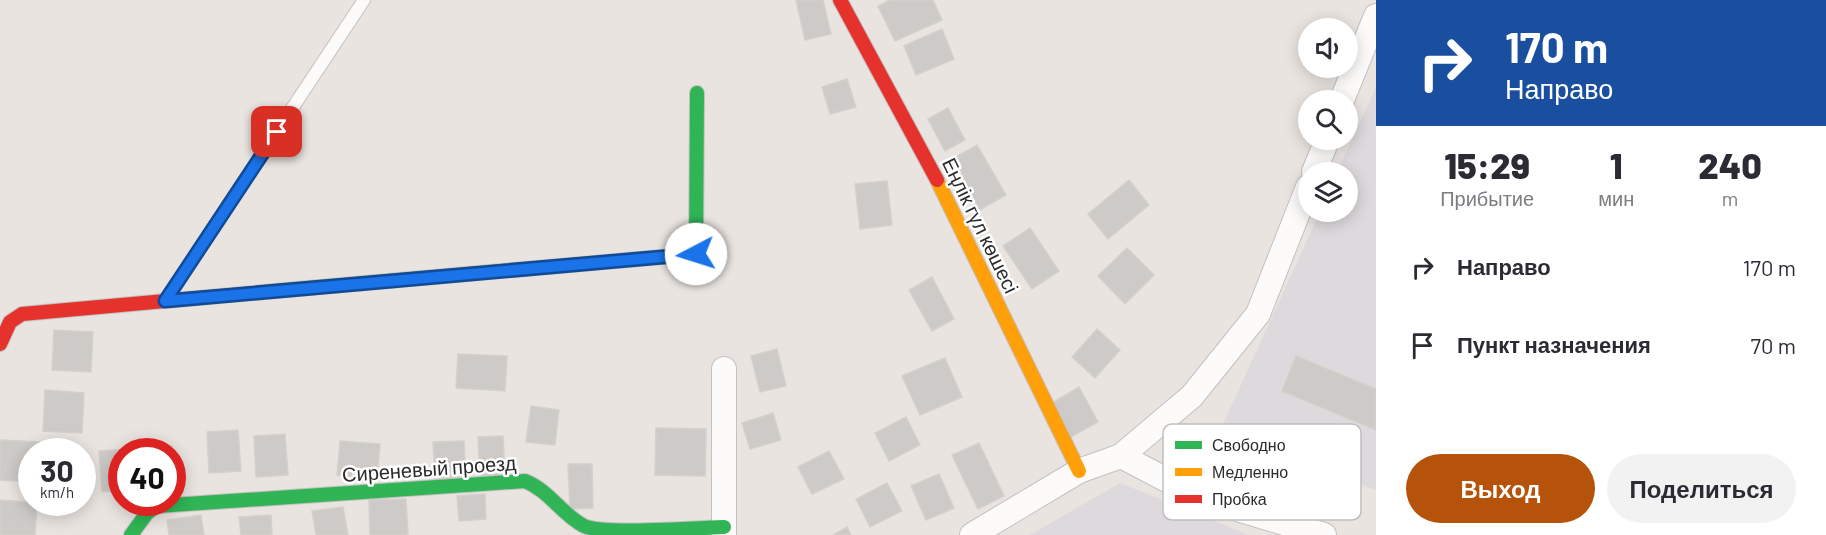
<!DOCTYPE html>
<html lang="ru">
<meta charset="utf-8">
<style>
body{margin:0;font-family:Barlow,sans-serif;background:#f2f2f3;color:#2b2b33;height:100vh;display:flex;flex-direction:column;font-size:22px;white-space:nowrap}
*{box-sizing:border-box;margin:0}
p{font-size:20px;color:#7c7c81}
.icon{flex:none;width:33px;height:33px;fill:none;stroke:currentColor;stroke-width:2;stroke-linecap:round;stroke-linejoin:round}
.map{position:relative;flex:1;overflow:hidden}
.details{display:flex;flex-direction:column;background:#fff;width:450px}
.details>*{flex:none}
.banner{background:#1a4fa0;color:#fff;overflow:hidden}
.buttons{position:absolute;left:1298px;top:18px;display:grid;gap:12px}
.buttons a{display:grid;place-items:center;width:60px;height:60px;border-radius:50%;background:#fff;box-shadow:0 3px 15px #0003;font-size:30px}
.speed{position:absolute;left:18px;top:438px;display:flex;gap:12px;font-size:30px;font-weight:700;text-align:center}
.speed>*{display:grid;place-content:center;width:78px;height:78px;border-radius:50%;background:#fff;box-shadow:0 3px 15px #0003;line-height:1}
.speed small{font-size:15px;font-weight:400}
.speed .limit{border:9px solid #d22;background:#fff;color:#111}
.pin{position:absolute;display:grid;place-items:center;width:51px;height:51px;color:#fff;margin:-26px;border-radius:12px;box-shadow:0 3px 9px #0006}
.me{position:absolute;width:66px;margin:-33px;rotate:265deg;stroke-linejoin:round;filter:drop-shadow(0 0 4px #0008)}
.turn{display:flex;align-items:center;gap:21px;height:126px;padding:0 30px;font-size:27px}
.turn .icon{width:78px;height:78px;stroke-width:2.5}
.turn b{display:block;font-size:42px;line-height:51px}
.eta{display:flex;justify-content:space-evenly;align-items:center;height:102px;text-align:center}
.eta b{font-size:36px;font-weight:800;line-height:42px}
.cta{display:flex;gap:12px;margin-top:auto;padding:12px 30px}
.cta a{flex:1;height:69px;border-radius:36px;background:#b45309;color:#fff;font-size:24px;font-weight:800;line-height:69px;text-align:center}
.cta a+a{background:#f2f2f3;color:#2b2b33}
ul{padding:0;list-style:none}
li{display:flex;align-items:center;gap:18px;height:78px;padding:0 30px}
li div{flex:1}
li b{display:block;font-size:22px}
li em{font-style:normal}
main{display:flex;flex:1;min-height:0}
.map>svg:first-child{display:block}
.industrial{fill:#ddd9dc}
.building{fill:#cecac7;stroke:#d4d0cc;stroke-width:1.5}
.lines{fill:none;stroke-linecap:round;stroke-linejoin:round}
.lane-casing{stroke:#c3c1c2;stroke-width:14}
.street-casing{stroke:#c3c1c2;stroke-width:26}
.fast-casing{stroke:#c3c1c2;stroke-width:16}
.slow-casing{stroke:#c3c1c2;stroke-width:16}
.jam-casing{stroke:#c3c1c2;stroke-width:16}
.lane{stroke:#fcfbfa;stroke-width:12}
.street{stroke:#fcfbfa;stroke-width:24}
.fast{stroke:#30b455;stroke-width:14}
.slow{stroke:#ff9f0a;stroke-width:14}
.jam{stroke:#e5322d;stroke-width:14}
.route-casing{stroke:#114b97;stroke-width:15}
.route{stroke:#1a73e8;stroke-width:10}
.labels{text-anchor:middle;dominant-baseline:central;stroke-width:5;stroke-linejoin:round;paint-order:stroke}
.street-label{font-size:20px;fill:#2b2b2b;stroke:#fff}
.key{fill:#fff;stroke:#bfbfbf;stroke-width:1.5}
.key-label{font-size:16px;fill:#2b2b2b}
</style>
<main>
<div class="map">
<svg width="1376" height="535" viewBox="0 0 1376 535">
<rect width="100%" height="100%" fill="#e9e4e0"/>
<!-- industrial -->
<g class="industrial">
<polygon points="1376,87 1376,490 1219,433 1320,212 1347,212 1347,172 1337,172"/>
<polygon points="1120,483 1249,535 1030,535"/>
</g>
<!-- building -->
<g class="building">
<polygon points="796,0 823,0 831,34 805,40"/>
<polygon points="890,0 933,0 942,20 895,41 878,6"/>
<polygon points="942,29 954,59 916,75 904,46"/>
<polygon points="847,79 856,107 830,114 822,87"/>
<polygon points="948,108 965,140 945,151 928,119"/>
<polygon points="977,145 1006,195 978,211 949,161"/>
<polygon points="1129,180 1149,205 1108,239 1088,214"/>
<polygon points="887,181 892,225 860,229 855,184"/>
<polygon points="1030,228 1059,271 1032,289 1003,246"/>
<polygon points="1127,248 1154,275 1125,304 1098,276"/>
<polygon points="932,277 954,319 932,331 909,290"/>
<polygon points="1097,329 1120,350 1095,378 1072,357"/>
<polygon points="54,330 93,332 91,372 52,370"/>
<polygon points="777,349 786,386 760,392 751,356"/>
<polygon points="458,354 507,356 505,391 456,388"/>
<polygon points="1296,356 1376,389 1376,430 1282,391"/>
<polygon points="945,358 962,397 920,415 902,376"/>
<polygon points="1079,387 1098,422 1071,437 1052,403"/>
<polygon points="45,390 84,393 82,433 43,431"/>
<polygon points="531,406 559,410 555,445 526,442"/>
<polygon points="773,413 781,440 750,449 742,423"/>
<polygon points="906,417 920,445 889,461 875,433"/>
<polygon points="656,428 706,429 705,476 655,475"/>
<polygon points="238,430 241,471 209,473 207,432"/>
<polygon points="285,434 288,475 256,477 254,436"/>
<polygon points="503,436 505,476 480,477 478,437"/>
<polygon points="0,440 40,442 39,452 32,452 32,482 0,480"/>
<polygon points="340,441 380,444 377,478 337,475"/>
<polygon points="464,441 466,478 435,479 433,442"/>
<polygon points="979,443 1004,496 978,509 952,455"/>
<polygon points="172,446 172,452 141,452 141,448"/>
<polygon points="130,449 130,452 122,452 122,490 102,492 99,451"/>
<polygon points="829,451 844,479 812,494 798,467"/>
<polygon points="568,464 592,464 593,508 570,509"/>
<polygon points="939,474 954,508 926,520 911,486"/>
<polygon points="887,483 902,511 870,527 856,499"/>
<polygon points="485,494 486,519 459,521 457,496"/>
<polygon points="406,499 408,535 370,535 369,500"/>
<polygon points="0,500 37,503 35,535 0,535"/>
<polygon points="343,507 348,535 316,535 312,511"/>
<polygon points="201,515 204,535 169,535 167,520"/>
<polygon points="271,515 272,535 241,535 239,517"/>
<polygon points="847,527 851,535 833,535"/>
</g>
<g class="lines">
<!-- lane casing -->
<g class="lane-casing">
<polyline id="lane" points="167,297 364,0"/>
</g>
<!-- street casing -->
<g class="street-casing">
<g id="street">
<polyline points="1342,100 1376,16"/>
<polyline points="1314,172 1327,140"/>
<polyline points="724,369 724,535"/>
<polyline points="1121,456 1201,498 1324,535"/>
<polyline points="972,535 1079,471 1121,456 1192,396 1258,314 1308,187"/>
</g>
</g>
<!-- fast casing -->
<g class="fast-casing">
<g id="fast">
<polyline points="286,290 696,254 697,93"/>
<path d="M131,535l16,-22 10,-7 368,-25c25,10 36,33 59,45 19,9 113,2 140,1"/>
</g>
</g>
<!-- slow casing -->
<g class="slow-casing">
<polyline id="slow" points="937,180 1079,471"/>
</g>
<!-- jam casing -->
<g class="jam-casing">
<g id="jam">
<polyline points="840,0 937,180"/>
<polyline points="0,344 10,322 22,314 286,290"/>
</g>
</g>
<!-- lane -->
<use href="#lane" class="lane"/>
<!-- street -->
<use href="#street" class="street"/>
<!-- fast -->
<use href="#fast" class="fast"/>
<!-- slow -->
<use href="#slow" class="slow"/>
<!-- jam -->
<use href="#jam" class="jam"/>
</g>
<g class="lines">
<!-- route casing -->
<g class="route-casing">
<polyline id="route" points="277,132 165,301 696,254"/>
</g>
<!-- route -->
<use href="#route" class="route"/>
</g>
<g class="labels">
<!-- street labels -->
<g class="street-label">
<text transform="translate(981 225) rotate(64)">Еңлік гүл көшесі</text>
<text transform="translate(429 468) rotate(-4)">Сиреневый проезд</text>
</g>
</g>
<!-- legend -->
<rect x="1163" y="424" width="198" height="96" rx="9" class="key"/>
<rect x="1175" y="441" width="27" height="8" fill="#30b455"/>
<rect x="1175" y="468" width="27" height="8" fill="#ff9f0a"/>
<rect x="1175" y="495" width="27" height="8" fill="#e5322d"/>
<g class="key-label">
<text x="1212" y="451">Свободно</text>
<text x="1212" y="478">Медленно</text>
<text x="1212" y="505">Пробка</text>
</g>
</svg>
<div class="buttons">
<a><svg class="icon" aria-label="sound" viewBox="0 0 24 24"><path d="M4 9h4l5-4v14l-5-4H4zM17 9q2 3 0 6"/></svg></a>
<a><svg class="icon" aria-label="search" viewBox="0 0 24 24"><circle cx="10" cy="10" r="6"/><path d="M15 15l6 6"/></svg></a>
<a><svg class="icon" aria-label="layers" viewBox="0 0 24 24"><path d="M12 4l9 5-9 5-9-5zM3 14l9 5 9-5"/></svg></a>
</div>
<div class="speed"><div>30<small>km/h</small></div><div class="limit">40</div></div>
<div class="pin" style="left:277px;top:132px;background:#d93025"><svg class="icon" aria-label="arrive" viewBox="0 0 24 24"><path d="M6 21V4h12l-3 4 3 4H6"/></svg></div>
<svg class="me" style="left:696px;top:254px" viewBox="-20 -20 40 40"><circle r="19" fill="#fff"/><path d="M0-13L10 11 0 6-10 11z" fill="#1a73e8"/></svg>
</div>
<section class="details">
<div class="banner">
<div class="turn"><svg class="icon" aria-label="right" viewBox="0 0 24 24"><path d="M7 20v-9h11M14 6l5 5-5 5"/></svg><div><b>170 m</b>Направо</div></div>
</div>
<div class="eta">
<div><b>15:29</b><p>Прибытие</p></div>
<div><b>1</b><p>мин</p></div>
<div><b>240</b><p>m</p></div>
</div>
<ul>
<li><svg class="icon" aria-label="right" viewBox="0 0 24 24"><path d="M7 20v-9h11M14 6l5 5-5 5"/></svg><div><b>Направо</b></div><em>170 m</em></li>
<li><svg class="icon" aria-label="arrive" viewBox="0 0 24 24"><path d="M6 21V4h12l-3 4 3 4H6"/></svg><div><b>Пункт назначения</b></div><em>70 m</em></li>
</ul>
<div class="cta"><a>Выход</a><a>Поделиться</a></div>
</section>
</main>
